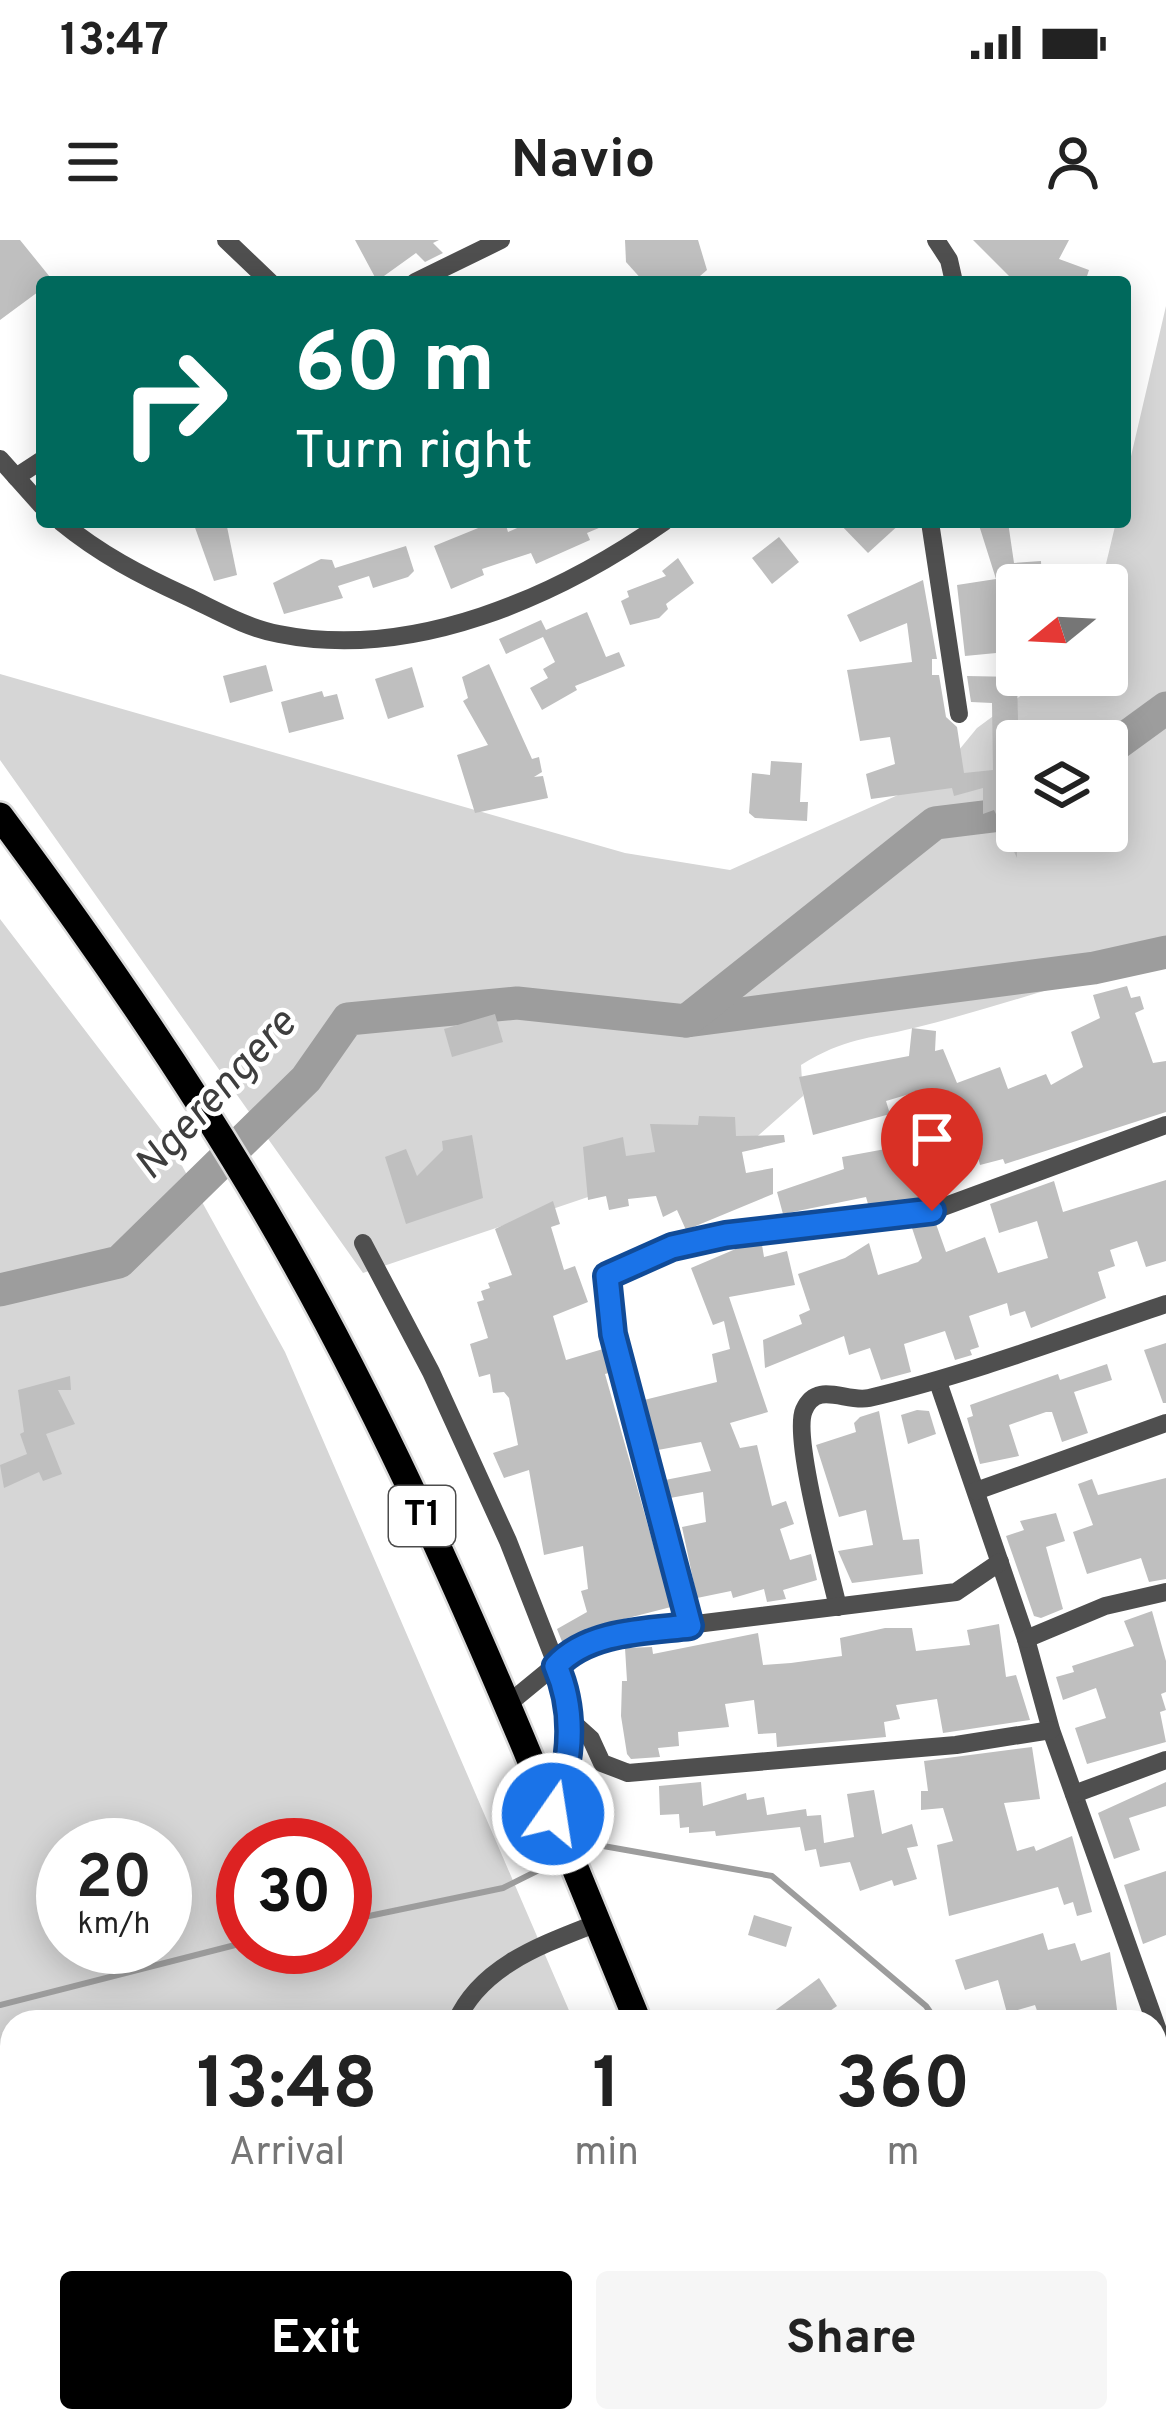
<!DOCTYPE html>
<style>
body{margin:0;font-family:Overpass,sans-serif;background:#f6f6f6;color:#222;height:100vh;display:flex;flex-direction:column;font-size:45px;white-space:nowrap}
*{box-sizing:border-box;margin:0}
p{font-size:39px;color:#767676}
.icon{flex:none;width:66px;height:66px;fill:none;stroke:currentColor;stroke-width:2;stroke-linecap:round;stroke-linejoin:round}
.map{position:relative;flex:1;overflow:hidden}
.panel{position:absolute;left:0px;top:1770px;width:1167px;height:423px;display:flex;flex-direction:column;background:#fff;border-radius:36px 36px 0 0;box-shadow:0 6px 30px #0003}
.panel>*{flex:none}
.top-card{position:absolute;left:36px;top:36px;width:1095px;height:252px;border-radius:12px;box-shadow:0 6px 30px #0003;background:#00695c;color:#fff;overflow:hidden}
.needle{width:78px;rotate:252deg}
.fabs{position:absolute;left:996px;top:324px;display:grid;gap:24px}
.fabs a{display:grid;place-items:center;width:132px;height:132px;border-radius:12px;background:#fff;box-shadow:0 6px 30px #0003;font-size:60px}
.speed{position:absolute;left:36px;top:1578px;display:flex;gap:24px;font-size:60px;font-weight:700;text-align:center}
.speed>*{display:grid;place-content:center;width:156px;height:156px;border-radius:50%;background:#fff;box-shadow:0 6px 30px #0003;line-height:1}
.speed small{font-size:30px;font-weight:400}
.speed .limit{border:18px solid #d22;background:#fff;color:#111}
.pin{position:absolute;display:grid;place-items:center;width:102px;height:102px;color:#fff;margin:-123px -51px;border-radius:50% 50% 50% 0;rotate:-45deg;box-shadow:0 0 12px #0007}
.pin .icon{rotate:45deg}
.me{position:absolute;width:132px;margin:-66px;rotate:13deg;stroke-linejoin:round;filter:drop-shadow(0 0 9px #0008)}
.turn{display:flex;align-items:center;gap:42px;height:252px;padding:0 60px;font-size:54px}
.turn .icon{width:156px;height:156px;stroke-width:2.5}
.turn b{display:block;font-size:84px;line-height:102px}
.eta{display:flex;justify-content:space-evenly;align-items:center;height:204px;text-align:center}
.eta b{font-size:72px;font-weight:700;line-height:84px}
.primary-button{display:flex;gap:24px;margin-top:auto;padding:24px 60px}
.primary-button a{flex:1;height:138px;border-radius:12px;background:#000;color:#fff;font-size:48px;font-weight:700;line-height:138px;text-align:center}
.primary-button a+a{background:#f6f6f6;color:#222}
.status{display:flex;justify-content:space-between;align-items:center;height:84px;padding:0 60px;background:#fff;direction:ltr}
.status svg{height:33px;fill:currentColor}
header{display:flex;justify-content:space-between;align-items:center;height:156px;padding:0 60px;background:#fff;font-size:54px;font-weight:700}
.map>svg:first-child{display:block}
.green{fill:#d6d6d6;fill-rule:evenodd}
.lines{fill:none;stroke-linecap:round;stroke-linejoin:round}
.stream{stroke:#9d9d9d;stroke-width:6}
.river{stroke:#9d9d9d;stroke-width:33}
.building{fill:#bfbfbf}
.highway-casing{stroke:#dbdbdb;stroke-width:32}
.minor{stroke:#4f4f4f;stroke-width:18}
.highway{stroke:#000;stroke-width:27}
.route-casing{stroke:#114b97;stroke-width:30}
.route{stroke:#1a73e8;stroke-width:21}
.labels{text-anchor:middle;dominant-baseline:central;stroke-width:9;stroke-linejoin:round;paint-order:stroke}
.shield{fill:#fff;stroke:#4c4c4c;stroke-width:3}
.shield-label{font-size:36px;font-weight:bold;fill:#000}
.water-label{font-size:42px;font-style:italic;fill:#3e3e3e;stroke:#fff}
</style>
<div class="status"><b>13:47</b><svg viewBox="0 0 49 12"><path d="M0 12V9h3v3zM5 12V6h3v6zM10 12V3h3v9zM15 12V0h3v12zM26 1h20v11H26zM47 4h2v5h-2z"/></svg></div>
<header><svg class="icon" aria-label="menu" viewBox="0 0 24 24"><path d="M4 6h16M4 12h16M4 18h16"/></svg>Navio<svg class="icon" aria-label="person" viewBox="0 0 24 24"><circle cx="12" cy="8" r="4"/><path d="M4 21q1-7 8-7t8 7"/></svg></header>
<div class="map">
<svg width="1166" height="2191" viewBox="0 0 1166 2191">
<rect width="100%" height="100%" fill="#fff"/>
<!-- green -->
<g class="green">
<path d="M1166,66v652c-85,19 -167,49 -252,70 -49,12 -67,9 -113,37l2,31 -52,46 -388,131 -363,-513v-86l625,179 105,17 206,-92 41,-50 72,-53h58v-90h-6l15,-63h9v-40zM1017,501h90v90h-90z"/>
<path d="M0,679l165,216 120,217 289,670h-562v167l-12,5zM63,1605h102v102h-102zM243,1605h102v102h-102z"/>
<polygon points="162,2181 746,2181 750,2191 166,2191"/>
</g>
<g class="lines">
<!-- stream -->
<g class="stream">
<polyline points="575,1612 592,1604 772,1636 926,1766 937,1782"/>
<polyline points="345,1681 503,1648 563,1618"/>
<polyline points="0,1765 243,1703"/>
<polyline points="1155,2093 1166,2115"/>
</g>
<!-- river -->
<g class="river">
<polyline points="1107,511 1166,468"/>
<polyline points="687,781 1094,728 1166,712"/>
<polyline points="0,1050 119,1022 306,839 348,779 517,763 686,781 935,583 1017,573"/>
</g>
</g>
<!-- building -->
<g class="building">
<polygon points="0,0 20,0 54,42 42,42 42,49 0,80"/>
<polygon points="355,0 439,0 433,3 443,13 425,22 416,13 377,41"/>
<polygon points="625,0 698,0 707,30 693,42 644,42 626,22"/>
<polygon points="973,0 1069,0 1059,19 1089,30 1085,42 1015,42"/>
<polygon points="193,282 226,282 237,335 214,341"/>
<polygon points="493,282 505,282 508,292 531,282 613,282 587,293 590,300 536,324 531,313 482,329 484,335 451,349 434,306"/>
<polygon points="838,282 902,282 868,313"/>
<polygon points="978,282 1008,282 1014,323 1041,321 1042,345 1017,345 1017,411 965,416 957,345 996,339"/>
<polygon points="779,297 799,322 772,344 752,318"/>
<polygon points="406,306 414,331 408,337 373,348 369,336 338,346 343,358 284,374 273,343 321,319 332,320 335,328"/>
<polygon points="678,318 694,343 666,364 668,369 659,378 630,385 621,361 629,357 627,351 666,336 662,331"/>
<polygon points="923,340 937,419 932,419 932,435 939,435 946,477 957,487 964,533 993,530 992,463 971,462 967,436 1017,437 1018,482 1065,498 1017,501 1017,508 1002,508 1017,579 1017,618 994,570 983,574 983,548 954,556 952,548 871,559 866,534 895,524 890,497 860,501 847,430 912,422 907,383 860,402 847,375"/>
<polygon points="587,372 606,417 619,412 625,426 575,446 577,450 542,470 530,448 548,438 543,429 555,422 543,397 506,414 499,399 541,380 546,390"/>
<polygon points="489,424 532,519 539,517 542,532 534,537 543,536 548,558 475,573 457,515 488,505 463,461 468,458 462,437"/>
<polygon points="266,425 273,451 230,463 223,436"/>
<polygon points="412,427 424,467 388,479 375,439"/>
<polygon points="322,451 324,457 337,454 344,479 289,493 281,462"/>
<polygon points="771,521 802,523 800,562 808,562 807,581 755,578 749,573 752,533 770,535"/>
<polygon points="1127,746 1131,758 1140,756 1144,769 1135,773 1153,823 1166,821 1166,872 1005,924 1003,919 980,925 973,897 944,905 927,861 916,863 913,853 886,861 890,874 813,895 799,837 909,816 912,788 936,791 935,811 943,809 957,843 1000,827 1008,849 1046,834 1051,845 1083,827 1071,792 1100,778 1093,755"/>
<polygon points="495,774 503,802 452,817 444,789"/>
<polygon points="699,876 735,877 736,896 784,895 785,902 742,912 746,933 773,928 773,954 686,990 677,970 663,977 656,956 628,959 629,966 609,970 606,956 588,960 583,907 623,897 626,916 655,912 650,884 698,885"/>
<polygon points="905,888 913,921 939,915 946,938 925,952 927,958 868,964 866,957 783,974 777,952 844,929 842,917 891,908 890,890"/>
<polygon points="472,895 483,958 406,984 385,917 406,909 417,936 443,910 442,901"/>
<polygon points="1166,940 1166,1021 1146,1027 1137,1001 1110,1010 1115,1026 1098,1032 1106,1058 1031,1088 1025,1071 1010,1076 1007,1063 969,1076 979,1107 970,1110 972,1115 955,1120 945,1091 904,1104 911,1132 881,1140 870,1108 849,1115 844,1096 765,1128 763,1100 802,1084 799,1075 810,1070 798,1034 845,1018 869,1003 878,1035 918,1022 922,1018 912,988 907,988 936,984 946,1012 985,997 998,1033 1048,1018 1037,981 999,993 990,964 1054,941 1063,972"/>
<polygon points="553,961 560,984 551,987 564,1030 575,1026 588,1062 553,1076 566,1120 603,1109 609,1133 605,1134 671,1367 585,1389 587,1394 563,1404 557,1389 587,1372 581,1351 588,1349 583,1306 544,1315 529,1230 504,1238 493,1213 518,1205 509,1158 504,1152 493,1153 490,1134 479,1137 470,1104 488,1098 477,1062 484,1060 481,1051 490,1048 488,1043 512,1035 495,989"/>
<polygon points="762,1005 764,1017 787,1011 795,1045 729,1057 768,1172 730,1183 740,1208 757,1205 772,1266 786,1261 794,1284 780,1289 790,1320 811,1314 817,1340 783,1350 786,1359 767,1362 764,1349 733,1358 731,1351 697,1358 682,1287 706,1282 703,1252 670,1258 665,1240 711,1231 701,1202 658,1210 644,1160 717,1142 712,1114 730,1109 724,1081 713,1085 691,1028 738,1008"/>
<polygon points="1166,1103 1166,1163 1163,1163 1144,1110"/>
<polygon points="1107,1124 1112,1140 1074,1152 1088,1193 1062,1202 1052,1172 1046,1172 1009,1185 1019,1216 980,1224 967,1178 973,1176 970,1165 1058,1134 1060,1140"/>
<polygon points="70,1136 71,1150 58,1150 75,1184 46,1194 62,1234 43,1241 39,1232 4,1248 0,1225 27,1214 20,1194 24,1192 18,1150"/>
<polygon points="917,1170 929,1171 936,1194 908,1204 901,1175"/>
<polygon points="879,1171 903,1300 919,1299 923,1334 852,1343 838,1311 873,1305 866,1270 839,1277 816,1205 856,1192 854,1183 860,1177"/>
<polygon points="1166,1238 1166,1339 1149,1342 1141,1318 1087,1334 1073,1292 1093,1285 1078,1244 1092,1239 1098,1255"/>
<polygon points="1056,1273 1065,1301 1046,1307 1063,1369 1041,1378 1034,1376 1006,1296 1024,1290 1020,1281"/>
<polygon points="1152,1371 1166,1421 1166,1452 1161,1454 1166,1470 1160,1472 1166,1502 1087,1524 1075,1488 1106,1478 1096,1448 1063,1460 1056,1437 1074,1432 1072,1426 1134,1406 1124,1381"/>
<polygon points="999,1384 1006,1437 1016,1435 1030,1480 943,1493 937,1459 896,1465 900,1479 884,1482 886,1497 777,1507 776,1493 758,1494 754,1460 725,1464 729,1487 678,1492 679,1506 658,1508 660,1517 631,1519 627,1514 621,1476 622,1441 627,1441 625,1408 652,1407 653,1414 758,1393 763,1425 791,1423 842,1416 840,1398 885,1388 912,1388 916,1411 970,1405 967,1390"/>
<polygon points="1032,1507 1040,1559 1004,1563 1017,1611 1034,1606 1036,1611 1072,1596 1092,1672 1077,1676 1073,1662 1064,1665 1058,1647 949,1676 937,1605 953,1601 943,1568 921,1570 921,1551 928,1551 924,1521"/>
<polygon points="701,1542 703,1566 746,1553 747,1560 764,1557 767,1575 806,1569 807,1576 821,1575 824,1603 854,1597 847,1554 874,1550 882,1594 912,1584 918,1606 907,1608 917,1639 894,1646 892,1640 860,1651 850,1622 820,1627 816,1609 805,1611 800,1587 716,1596 715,1591 689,1593 689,1587 680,1588 679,1574 660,1575 659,1546"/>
<polygon points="1166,1542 1166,1566 1129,1578 1140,1610 1114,1619 1098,1573"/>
<polygon points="1166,1631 1166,1695 1143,1704 1124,1645"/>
<polygon points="754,1675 792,1687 786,1707 748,1695"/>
<polygon points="1043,1693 1048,1710 1075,1703 1081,1721 1110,1712 1118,1778 1041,1782 1035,1765 1007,1773 998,1740 965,1750 955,1720"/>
<polygon points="819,1738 837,1766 814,1782 780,1782 773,1772"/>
</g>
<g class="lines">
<!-- highway casing -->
<g class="highway-casing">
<g id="highway">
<path d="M0,576c93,125 184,257 263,391 152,258 262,539 375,815"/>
<polyline points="800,2181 804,2191"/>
</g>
</g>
<!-- minor -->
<g class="minor">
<polyline points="226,0 270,42"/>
<polyline points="936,0 949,20 954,42"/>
<polyline points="415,42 501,0"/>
<polyline points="0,219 42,266"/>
<polyline points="16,237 42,220"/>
<path d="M61,282c39,32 79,53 125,74 30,14 60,32 93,38 134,27 278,-37 385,-112"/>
<polyline points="930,282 959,474"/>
<polyline points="363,1003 431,1132 508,1301 567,1452 566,1534 553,1573"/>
<polyline points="938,1142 1026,1399 1051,1490 1166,1813"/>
<polyline points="976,1251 1166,1183"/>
<path d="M838,1367c-8,-35 -46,-170 -34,-197 13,-30 42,-7 65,-12 101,-24 199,-61 297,-94"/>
<polyline points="690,1386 613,1094 607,1037 672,1007 726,995 932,971 1166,885"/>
<polyline points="1026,1399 1105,1366 1166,1352"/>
<polyline points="508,1464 564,1418 623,1393 956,1352 1000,1322"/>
<polyline points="570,1480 591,1499 602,1523 628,1533 956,1505 1051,1490"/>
<polyline points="1074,1554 1166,1520"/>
<path d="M456,1782c25,-57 88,-78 141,-99"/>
<polyline points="0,2001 12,1999"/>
<polyline points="332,2191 336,2181"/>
</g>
<!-- highway -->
<use href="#highway" class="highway"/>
</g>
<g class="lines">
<!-- route casing -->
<g class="route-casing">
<path id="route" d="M553,1574c18,-49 24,-100 3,-148 32,-35 90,-35 134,-40l-77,-292 -6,-58 65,-29 54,-12 206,-24"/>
</g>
<!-- route -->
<use href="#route" class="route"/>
</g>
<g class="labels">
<!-- shield labels -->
<rect class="shield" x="389" y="1246" width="66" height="60" rx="9"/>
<g class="shield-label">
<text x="422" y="1276">T1</text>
</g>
<!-- water labels -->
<g class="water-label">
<text transform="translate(217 856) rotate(-47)">Ngerengere</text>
</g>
</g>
</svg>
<div class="fabs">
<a><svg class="needle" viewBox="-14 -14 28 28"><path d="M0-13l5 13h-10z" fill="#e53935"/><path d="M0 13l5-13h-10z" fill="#767676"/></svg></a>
<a><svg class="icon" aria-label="layers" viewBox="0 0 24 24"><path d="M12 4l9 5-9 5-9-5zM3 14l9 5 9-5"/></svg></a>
</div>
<div class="speed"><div>20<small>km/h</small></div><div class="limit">30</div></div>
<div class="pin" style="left:932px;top:971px;background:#d93025"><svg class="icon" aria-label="arrive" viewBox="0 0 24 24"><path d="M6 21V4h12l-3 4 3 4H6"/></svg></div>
<svg class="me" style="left:553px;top:1574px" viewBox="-20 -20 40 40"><circle r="17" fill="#1a73e8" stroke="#fff" stroke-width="3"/><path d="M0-11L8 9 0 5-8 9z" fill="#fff"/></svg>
<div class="top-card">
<div class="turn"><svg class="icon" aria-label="right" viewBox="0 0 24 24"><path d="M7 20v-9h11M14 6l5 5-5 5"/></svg><div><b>60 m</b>Turn right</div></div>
</div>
<section class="panel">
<div class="eta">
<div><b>13:48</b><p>Arrival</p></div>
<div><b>1</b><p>min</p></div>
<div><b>360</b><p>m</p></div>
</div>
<div class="primary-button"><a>Exit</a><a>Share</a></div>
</section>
</div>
